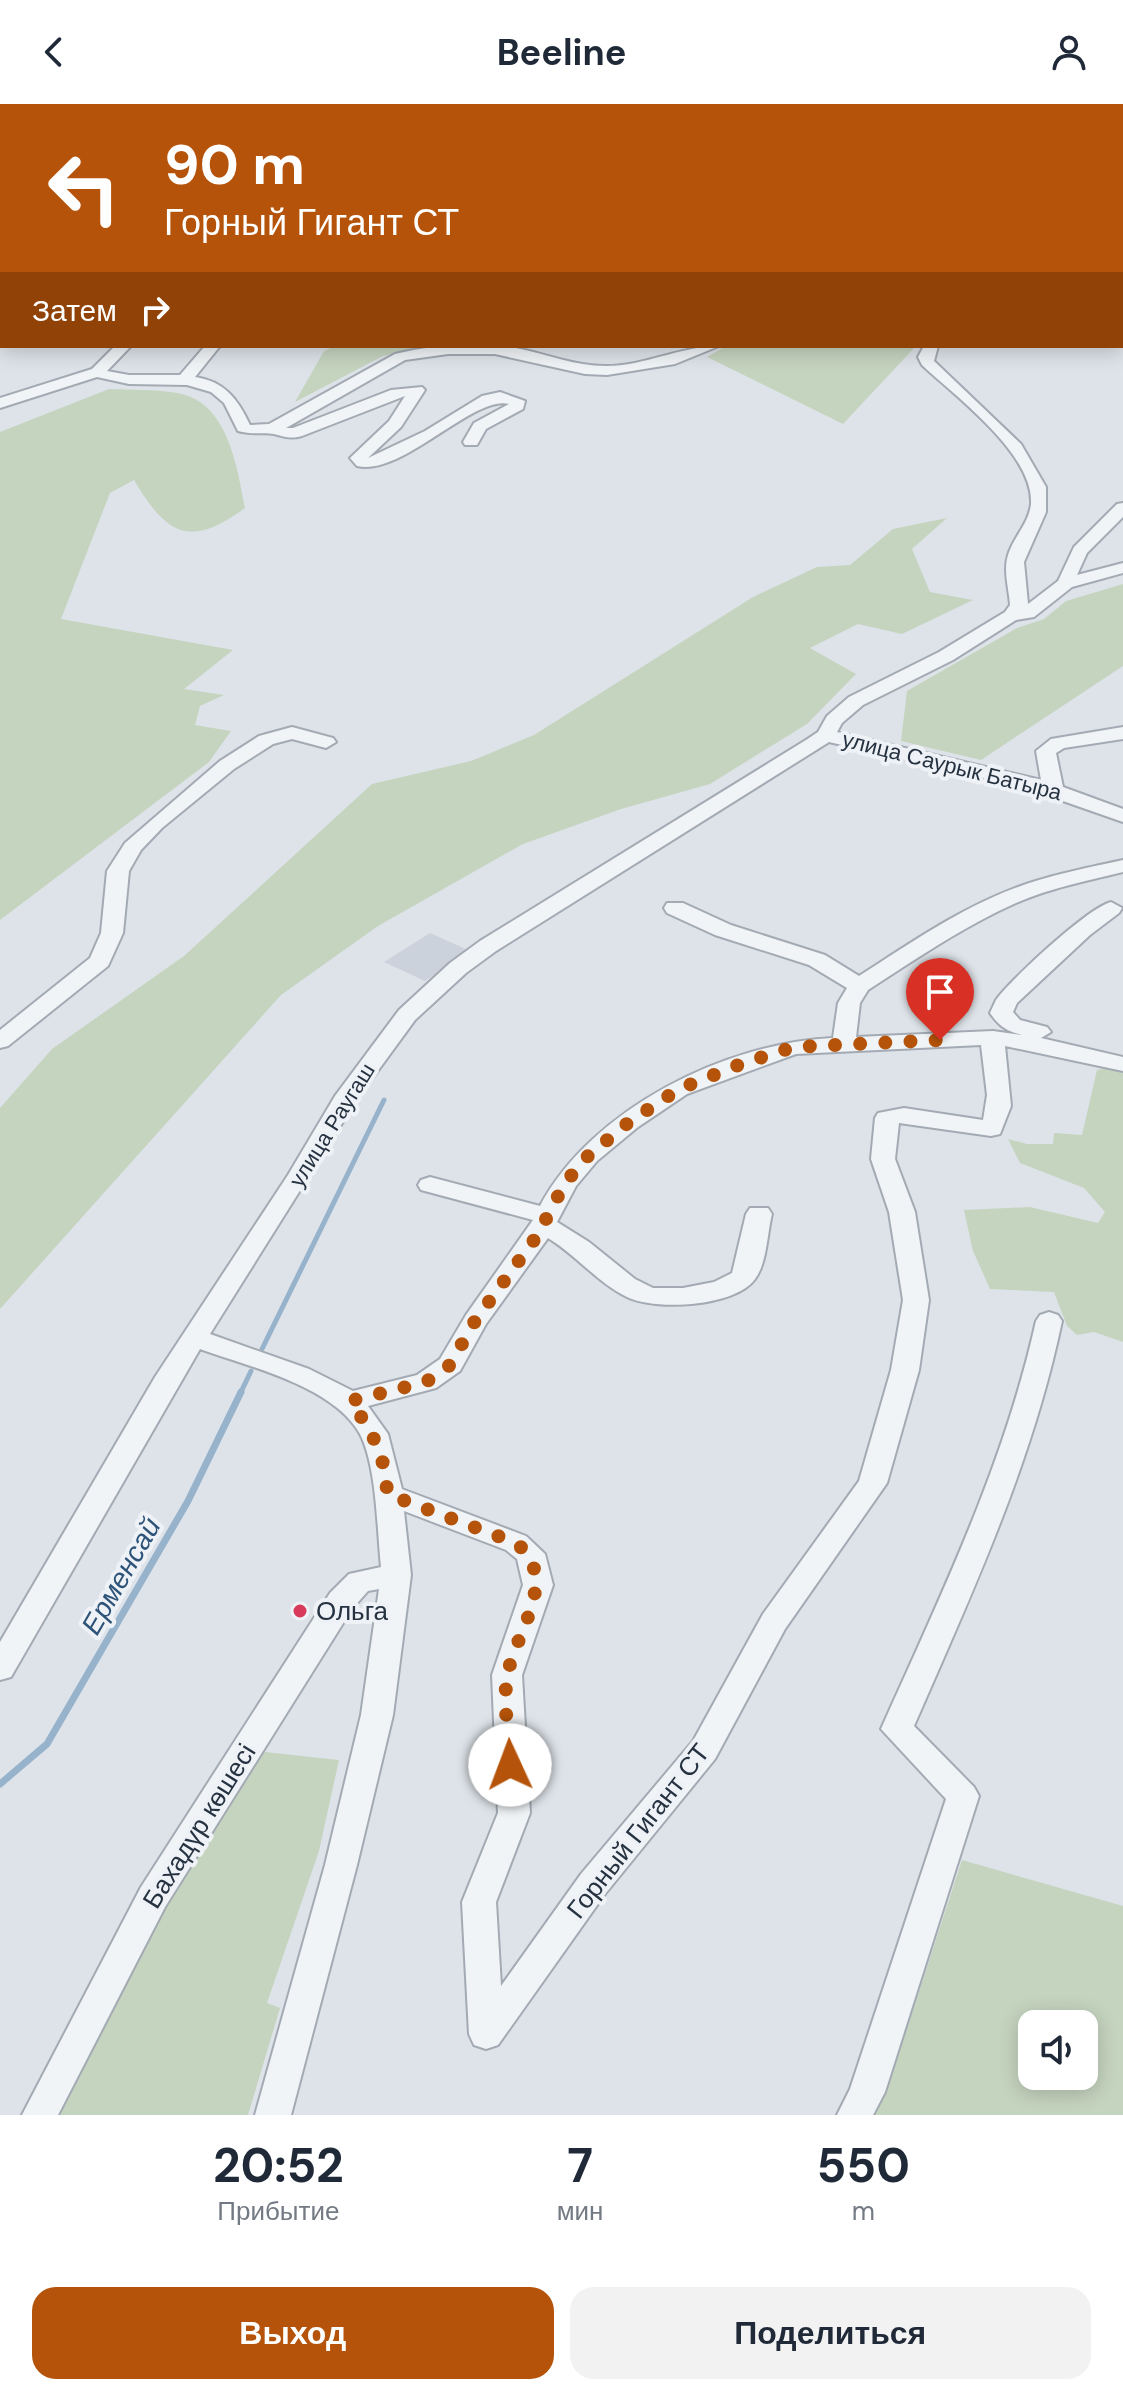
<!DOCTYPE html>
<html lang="ru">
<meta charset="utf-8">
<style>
body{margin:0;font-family:"DM Sans",sans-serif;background:#f2f2f3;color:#1f2937;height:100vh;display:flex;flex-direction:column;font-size:30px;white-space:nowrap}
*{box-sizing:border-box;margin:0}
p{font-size:26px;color:#747a83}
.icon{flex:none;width:44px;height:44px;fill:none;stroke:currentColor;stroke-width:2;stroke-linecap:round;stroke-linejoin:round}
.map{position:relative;height:2011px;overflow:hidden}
.sheet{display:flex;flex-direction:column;background:#fff;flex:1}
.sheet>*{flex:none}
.banner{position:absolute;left:0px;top:0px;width:1124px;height:244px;box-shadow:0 4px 20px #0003;background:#b45309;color:#fff;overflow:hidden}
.tools{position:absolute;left:1018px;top:1906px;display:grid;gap:16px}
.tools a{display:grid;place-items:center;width:80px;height:80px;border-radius:16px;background:#fff;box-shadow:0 4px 20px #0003;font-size:40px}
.pin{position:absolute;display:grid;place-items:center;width:68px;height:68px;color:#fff;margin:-82px -34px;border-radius:50% 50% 50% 0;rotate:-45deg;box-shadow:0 0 8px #0007}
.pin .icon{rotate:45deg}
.me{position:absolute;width:88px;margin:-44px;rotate:358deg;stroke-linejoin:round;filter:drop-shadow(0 0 6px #0008)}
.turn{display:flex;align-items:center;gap:28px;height:168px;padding:0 32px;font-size:36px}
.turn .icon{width:104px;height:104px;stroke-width:2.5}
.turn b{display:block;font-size:56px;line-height:68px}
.then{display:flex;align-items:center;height:76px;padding:0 32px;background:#0003;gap:16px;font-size:30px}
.eta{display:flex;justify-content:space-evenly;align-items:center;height:136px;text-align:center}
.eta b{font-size:48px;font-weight:700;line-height:56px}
.action{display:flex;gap:16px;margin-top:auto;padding:16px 32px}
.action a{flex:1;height:92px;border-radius:24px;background:#b45309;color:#fff;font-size:32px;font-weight:700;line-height:92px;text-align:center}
.action a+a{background:#f2f2f3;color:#1f2937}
header{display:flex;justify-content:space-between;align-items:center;height:104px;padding:0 32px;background:#fff;font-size:36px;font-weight:700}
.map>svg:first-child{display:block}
.built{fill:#ccd2db}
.green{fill:#c5d4bf;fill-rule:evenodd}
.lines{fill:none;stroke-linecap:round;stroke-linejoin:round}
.stream-far1{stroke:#97b3cc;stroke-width:5}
.stream{stroke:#97b3cc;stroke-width:7}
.minor-casing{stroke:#a3aab3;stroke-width:4}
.minor{fill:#f1f4f7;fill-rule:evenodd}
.route{stroke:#b45309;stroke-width:14;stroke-dasharray:0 25.2}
.poi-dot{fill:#d83a5b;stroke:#eef2f6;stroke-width:3}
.labels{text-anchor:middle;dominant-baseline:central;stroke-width:8;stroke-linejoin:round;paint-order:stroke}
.street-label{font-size:22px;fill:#263241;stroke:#eef2f6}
.near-poi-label{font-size:26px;fill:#263241;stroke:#eef2f6;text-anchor:start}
.near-street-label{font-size:26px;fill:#263241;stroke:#eef2f6}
.near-water-label{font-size:28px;font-style:italic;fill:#2e5378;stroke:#eef2f6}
</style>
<header><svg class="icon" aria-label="back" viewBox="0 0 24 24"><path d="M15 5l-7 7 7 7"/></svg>Beeline<svg class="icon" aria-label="person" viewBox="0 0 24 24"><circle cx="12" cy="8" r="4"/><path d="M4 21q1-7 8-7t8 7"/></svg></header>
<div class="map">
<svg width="1123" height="2011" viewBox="0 0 1123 2011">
<rect width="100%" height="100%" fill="#dee3e9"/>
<!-- built -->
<polygon class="built" points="430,829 470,847 425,877 384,858"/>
<!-- green -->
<g class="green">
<polygon points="335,242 427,242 383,252 295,298 324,247"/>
<polygon points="726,242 916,242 843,320 707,253"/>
<path d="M109,285c22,1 46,0 68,4 51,8 60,74 68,115 -56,41 -78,27 -111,-28l-24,13 -49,126 172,31 -49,39 40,6 -24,11 -5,19 36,6 -22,31 -209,158v-488z"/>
<polygon points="947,414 912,445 930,488 973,496 902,530 858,520 810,544 856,570 807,620 710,680 621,705 523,740 378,822 281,891 0,1205 0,1004 52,945 184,852 372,680 471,657 534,631 753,493 817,463 850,461 893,425"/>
<polygon points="1123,480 1123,562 981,656 901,637 907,587 1017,524 1044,515 1066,497"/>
<polygon points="1112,962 1123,964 1123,1238 1094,1228 1077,1231 1067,1222 1054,1188 990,1185 973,1147 964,1106 1030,1103 1098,1119 1105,1108 1084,1084 1020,1059 1008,1035 1027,1040 1053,1040 1054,1029 1082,1031 1097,966"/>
<polygon points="256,1647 339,1656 319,1747 267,1899 280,1904 248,2011 46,2011 127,1857"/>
<path d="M962,1756l161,46v209h-251l24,-53zM1032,1920h52v52h-52z"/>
</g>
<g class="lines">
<!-- stream-far1 -->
<g class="stream-far1">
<polyline points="262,1245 384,996"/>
<polyline points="240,1290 251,1267"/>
</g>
<!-- stream -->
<polyline class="stream" points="0,1680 47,1640 188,1397 241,1288"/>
<!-- minor casing -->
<g class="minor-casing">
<g id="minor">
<polygon points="357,0 415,0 416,2 358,2"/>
<polygon points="446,0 458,0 459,2 447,2"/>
<path d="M115,242h16l-24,25 22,4h51l25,-29h15l-25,31c29,4 43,22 55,48l19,-1 126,-70c37,-9 83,-13 121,-6 30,6 59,18 90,18 39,0 75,-20 113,-20l-44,18 -68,11 -22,-1 -90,-20h-47l-43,6 -119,68h7l98,-38 31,-3 3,3 -24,37 -33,31 57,-27 57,-35 18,-4 25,9 -2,8 -37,20 -9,16h-12l-2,-3 11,-19 35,-19c-36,-9 -107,73 -152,62l-7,-8 39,-37 16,-25 -103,40c-12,3 -17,1 -28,-2 -9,-2 -23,1 -36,-3l-14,-28 -13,-11 -24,-7 -58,-1 -32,-7 -97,31v-10l92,-29z"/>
<path d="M924,242h14l-4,15 87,83 25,43v25l-22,50 4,42 30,-23 16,-34 43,-43 6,-1v14l-36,36 -10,22 46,-12v10l-51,14 -38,30 -18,3 -63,40 -90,45 -21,18 -5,9 204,48 -5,-29 15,-12 72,-12v12l-59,9 -8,5 7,34 60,22v13l-100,-35 -194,-45 -333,209 -30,22 -51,47 -57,78 -148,236 99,35 44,22 64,-16 23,-16 26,-44 67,-95 -112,-30 -3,-5 3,-5 9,-3 110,29c52,-97 185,-163 293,-168l5,-35 9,-15 -38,-23 -94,-30 -48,-22 -3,-5 3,-5h16l48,22 94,30 34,21c50,-32 100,-67 156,-88 35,-13 72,-20 108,-28v12c-36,9 -73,16 -107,31 -52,23 -100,56 -148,87l-8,13 -4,34 137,-6 29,4c-16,-4 -23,-9 -32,-22l6,-13c14,-20 93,-93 115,-98l11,6 -3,5 -29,22 -73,68 -4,9 7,8 27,7 4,5 -10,6 82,19v14l-118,-25 6,60 -11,28 -9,2 -92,-13 -4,36 20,53 14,88 -10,70 -32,113 -102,146 -70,130 -110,135 -107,151 -12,4 -12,-4 -5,-11 -7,-132 36,-89 -6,-138 31,-90 -6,-26 -11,-9 -102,-39 7,64 -18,140 -36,150 -66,250h-36l70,-250 36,-150 18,-126 -11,2 -16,18 -187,298 -107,208h-36l119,-228 189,-294 19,-19 32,-7c-4,-37 -4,-100 -21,-133 -27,-48 -110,-67 -160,-85l-189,328 -11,3v-38l155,-265 133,-202 47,-79 64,-86 51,-47 30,-22 326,-201 12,-8 9,-16 22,-19 90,-45 66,-40 5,-7c-1,-16 -7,-34 -2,-50 5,-17 21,-32 23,-51 3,-50 -76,-108 -109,-139l-4,-8zM981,941l6,50 -4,25 -79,-12 -26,5 -3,5 -4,41 18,53 14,88 -12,70 -32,111 -96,133 -70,127 -112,133 -80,112 -5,-84 34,-89 -8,-138 31,-90 -8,-31 -19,-18 -124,-47 -14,-55 -20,-28 68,-18 24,-17 26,-47 62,-86c28,17 50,45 79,59 28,14 108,10 128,-18 12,-16 12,-45 17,-65l-4,-6h-18l-4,6 -14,59 -18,9 -31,6h-30l-18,-9 -46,-37 -32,-20 19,-36 21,-25 41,-34 49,-33 109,-40z"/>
<polygon points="292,623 333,634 336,638 326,644 292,635 273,640 234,665 162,724 141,746 129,767 123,829 108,862 8,942 0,944 0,926 90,854 101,829 107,767 125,739 220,657 259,632"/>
<path d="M1049,1208l9,3 4,6c-30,143 -90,272 -148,405l60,61 5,9 -94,296 -12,23h-36l13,-26 96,-290 -65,-70c60,-134 123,-264 155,-408l4,-6z"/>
</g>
</g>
<!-- minor -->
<use href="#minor" class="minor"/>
</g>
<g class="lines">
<!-- route -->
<path class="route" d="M510,1661c-1,-27 -8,-68 -2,-93 10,-44 52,-94 8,-129l-129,-49c-1,-38 -15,-63 -37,-93l76,-19 24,-17 25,-44 62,-85 28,-53 23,-27 41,-34 50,-33 62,-25 53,-17 146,-7"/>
</g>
<!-- markers -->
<circle class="poi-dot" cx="300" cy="1507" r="8"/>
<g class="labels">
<!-- street labels -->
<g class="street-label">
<text transform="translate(952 662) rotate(14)">улица Саурык Батыра</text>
<text transform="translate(332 1021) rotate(-58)">улица Раугаш</text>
</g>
<!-- near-poi labels -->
<g class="near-poi-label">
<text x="316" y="1507">Ольга</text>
</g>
<!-- near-street labels -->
<g class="near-street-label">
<text transform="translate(199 1722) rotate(-58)">Бахадүр көшесі</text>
<text transform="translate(638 1727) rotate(-52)">Горный Гигант СТ</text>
</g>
<!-- near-water labels -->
<g class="near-water-label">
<text transform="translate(121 1472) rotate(-60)">Ерменсай</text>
</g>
</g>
</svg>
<div class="tools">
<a><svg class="icon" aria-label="sound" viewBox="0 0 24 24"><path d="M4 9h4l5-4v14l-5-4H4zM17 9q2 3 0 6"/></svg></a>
</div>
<div class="pin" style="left:940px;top:936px;background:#d93025"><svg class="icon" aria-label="arrive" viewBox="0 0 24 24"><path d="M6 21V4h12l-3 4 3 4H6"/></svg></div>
<svg class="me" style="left:510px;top:1661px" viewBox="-20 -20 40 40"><circle r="19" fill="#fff"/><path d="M0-13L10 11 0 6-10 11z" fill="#b45309"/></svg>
<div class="banner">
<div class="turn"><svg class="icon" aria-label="left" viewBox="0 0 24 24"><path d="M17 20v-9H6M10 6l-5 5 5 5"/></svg><div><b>90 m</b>Горный Гигант СТ</div></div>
<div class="then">Затем<svg class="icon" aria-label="right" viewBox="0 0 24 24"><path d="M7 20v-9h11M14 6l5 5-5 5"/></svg></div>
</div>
</div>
<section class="sheet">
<div class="eta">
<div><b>20:52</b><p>Прибытие</p></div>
<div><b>7</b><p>мин</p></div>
<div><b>550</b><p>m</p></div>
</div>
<div class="action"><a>Выход</a><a>Поделиться</a></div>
</section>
